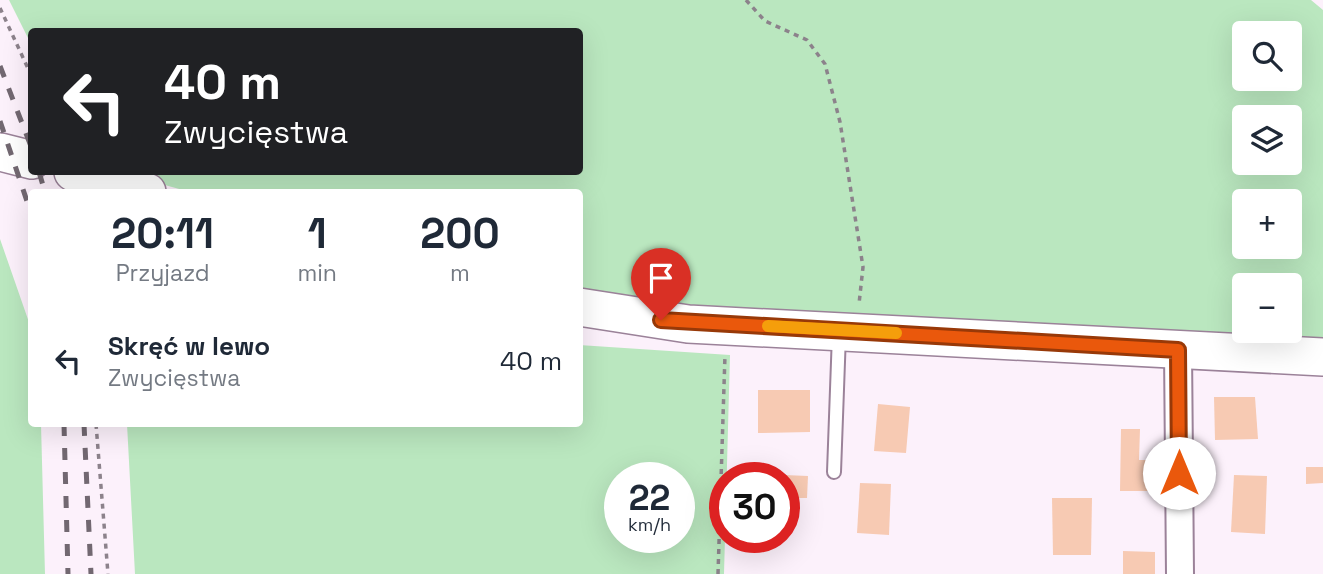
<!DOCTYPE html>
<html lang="pl">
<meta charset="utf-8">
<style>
body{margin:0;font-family:"Space Grotesk",sans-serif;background:#f6f6f7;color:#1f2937;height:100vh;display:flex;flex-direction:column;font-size:26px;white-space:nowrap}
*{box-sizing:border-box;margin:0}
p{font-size:23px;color:#747a83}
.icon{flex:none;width:38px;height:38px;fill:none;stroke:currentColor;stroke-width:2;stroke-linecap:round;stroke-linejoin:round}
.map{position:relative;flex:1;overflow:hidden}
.side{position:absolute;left:28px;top:189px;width:555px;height:238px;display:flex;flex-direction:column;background:#fff;border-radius:7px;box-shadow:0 7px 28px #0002}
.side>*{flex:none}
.hud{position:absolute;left:28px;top:28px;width:555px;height:147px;border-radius:7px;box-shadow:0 7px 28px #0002;background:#202124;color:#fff;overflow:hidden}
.fabs{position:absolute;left:1232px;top:21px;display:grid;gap:14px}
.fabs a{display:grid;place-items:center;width:70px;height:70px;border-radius:7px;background:#fff;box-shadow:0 7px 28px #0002;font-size:35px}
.speed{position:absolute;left:604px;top:462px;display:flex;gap:14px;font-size:35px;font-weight:700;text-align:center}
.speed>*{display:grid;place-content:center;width:91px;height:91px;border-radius:50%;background:#fff;box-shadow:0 7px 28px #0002;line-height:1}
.speed small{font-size:18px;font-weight:400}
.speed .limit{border:10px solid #d22;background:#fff;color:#111}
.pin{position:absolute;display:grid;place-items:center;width:60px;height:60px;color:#fff;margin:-72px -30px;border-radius:50% 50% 50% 0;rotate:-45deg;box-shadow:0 0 7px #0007}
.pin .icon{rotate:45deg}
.me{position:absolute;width:77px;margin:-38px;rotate:0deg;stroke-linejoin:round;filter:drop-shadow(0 0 5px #0008)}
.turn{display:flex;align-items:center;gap:24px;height:147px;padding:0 21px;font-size:32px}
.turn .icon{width:91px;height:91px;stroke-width:2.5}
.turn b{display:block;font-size:49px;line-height:60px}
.eta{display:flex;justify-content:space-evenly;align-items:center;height:119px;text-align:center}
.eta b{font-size:42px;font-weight:700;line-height:49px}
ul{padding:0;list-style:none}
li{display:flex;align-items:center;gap:21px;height:105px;padding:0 21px}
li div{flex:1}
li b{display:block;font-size:26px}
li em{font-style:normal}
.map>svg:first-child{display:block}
.green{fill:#bae7bf;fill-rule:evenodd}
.building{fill:#f7cab3}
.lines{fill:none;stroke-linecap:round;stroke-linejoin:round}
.lane-casing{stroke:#9b8299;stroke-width:16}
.street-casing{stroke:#9b8299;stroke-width:30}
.secondary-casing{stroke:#9b8299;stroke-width:40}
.path{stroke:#8c828b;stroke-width:3.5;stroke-dasharray:5 5;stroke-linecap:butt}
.lane{stroke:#fff;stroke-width:12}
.street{stroke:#fff;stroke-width:26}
.secondary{stroke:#fff;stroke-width:37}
.rail{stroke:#726871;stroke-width:5;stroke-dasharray:12 12;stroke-linecap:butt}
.route-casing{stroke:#983908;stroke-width:18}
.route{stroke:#ea580c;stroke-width:12}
.slow{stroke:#f59e0b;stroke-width:12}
</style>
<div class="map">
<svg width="1323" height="574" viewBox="0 0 1323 574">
<rect width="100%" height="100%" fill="#fcf1fb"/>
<!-- green -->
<g class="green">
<path d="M9,0h1302l12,10v338l-691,-41 -53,-12v-103h-389l-72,-20h461v-140h-547l-1,12zM1244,33h46v46h-46zM1244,117h46v46h-46zM1244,201h46v46h-46zM1244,285h46v46h-46z"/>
<polygon points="0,239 31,328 32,424 41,424 45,574 0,574"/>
<path d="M579,345l151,10 -6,219h-589l-8,-150h452zM620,478h59v59h-59z"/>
</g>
<!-- building -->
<g class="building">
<polygon points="758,390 810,390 810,432 758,433"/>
<polygon points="1214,397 1255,397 1258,439 1215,440"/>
<polygon points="878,404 910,407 906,453 874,451"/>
<polygon points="1121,429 1140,429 1139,460 1150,460 1150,491 1120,491"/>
<polygon points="1306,467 1323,467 1323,483 1306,484"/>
<polygon points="784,475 808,476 807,498 784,498"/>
<polygon points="1234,475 1267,476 1265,534 1231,532"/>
<polygon points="860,483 891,484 889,535 857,533"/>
<polygon points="1052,498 1092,498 1091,555 1053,555"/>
<polygon points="1123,551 1155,552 1155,574 1123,574"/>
</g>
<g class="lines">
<!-- lane casing -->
<g class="lane-casing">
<polyline id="lane" points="834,472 839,334"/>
</g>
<!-- street casing -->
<g class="street-casing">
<polyline id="street" points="1178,350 1180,574"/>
</g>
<!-- secondary casing -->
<g class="secondary-casing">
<g id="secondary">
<polyline points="0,152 32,160"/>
<polyline points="73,172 147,192"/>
<polyline points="579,307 688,324 1323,357"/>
</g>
</g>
<!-- path -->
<g class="path">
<polyline points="746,0 765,21 807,40 825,64 840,122 863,267 859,304"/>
<polyline points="0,8 32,77"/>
<polyline points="96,424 108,574"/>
<polyline points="718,574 725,355"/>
</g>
<!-- lane -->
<use href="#lane" class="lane"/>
<!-- street -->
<use href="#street" class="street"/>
<!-- secondary -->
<use href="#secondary" class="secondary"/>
<!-- rail -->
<g class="rail">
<polyline points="0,66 32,149"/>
<polyline points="0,121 32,216"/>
<polyline points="39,172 45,192"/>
<polyline points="64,424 68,574"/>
<polyline points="84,424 91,574"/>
</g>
</g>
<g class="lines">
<!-- route casing -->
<g class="route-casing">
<polyline id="route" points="661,320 1178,350 1179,473"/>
</g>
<!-- route -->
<use href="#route" class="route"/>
<!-- slow -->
<polyline class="slow" points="768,326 896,333"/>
</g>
</svg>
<div class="fabs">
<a><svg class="icon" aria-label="search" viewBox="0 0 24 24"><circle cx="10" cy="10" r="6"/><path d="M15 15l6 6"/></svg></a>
<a><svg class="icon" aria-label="layers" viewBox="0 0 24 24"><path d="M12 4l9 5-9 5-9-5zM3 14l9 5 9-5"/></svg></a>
<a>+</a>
<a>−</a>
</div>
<div class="speed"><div>22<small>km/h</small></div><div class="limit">30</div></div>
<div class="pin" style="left:661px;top:320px;background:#d93025"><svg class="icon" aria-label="arrive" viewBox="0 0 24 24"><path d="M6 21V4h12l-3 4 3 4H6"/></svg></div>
<svg class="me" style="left:1179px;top:473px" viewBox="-20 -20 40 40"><circle r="19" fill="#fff"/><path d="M0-13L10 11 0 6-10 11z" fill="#ea580c"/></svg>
<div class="hud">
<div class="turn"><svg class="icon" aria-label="left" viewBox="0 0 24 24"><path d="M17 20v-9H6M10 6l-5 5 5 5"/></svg><div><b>40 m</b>Zwycięstwa</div></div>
</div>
<section class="side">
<div class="eta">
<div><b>20:11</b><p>Przyjazd</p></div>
<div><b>1</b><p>min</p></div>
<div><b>200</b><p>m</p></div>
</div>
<ul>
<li><svg class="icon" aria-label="left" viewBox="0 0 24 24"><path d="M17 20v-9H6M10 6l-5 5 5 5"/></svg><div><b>Skręć w lewo</b><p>Zwycięstwa</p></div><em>40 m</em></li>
</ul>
</section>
</div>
